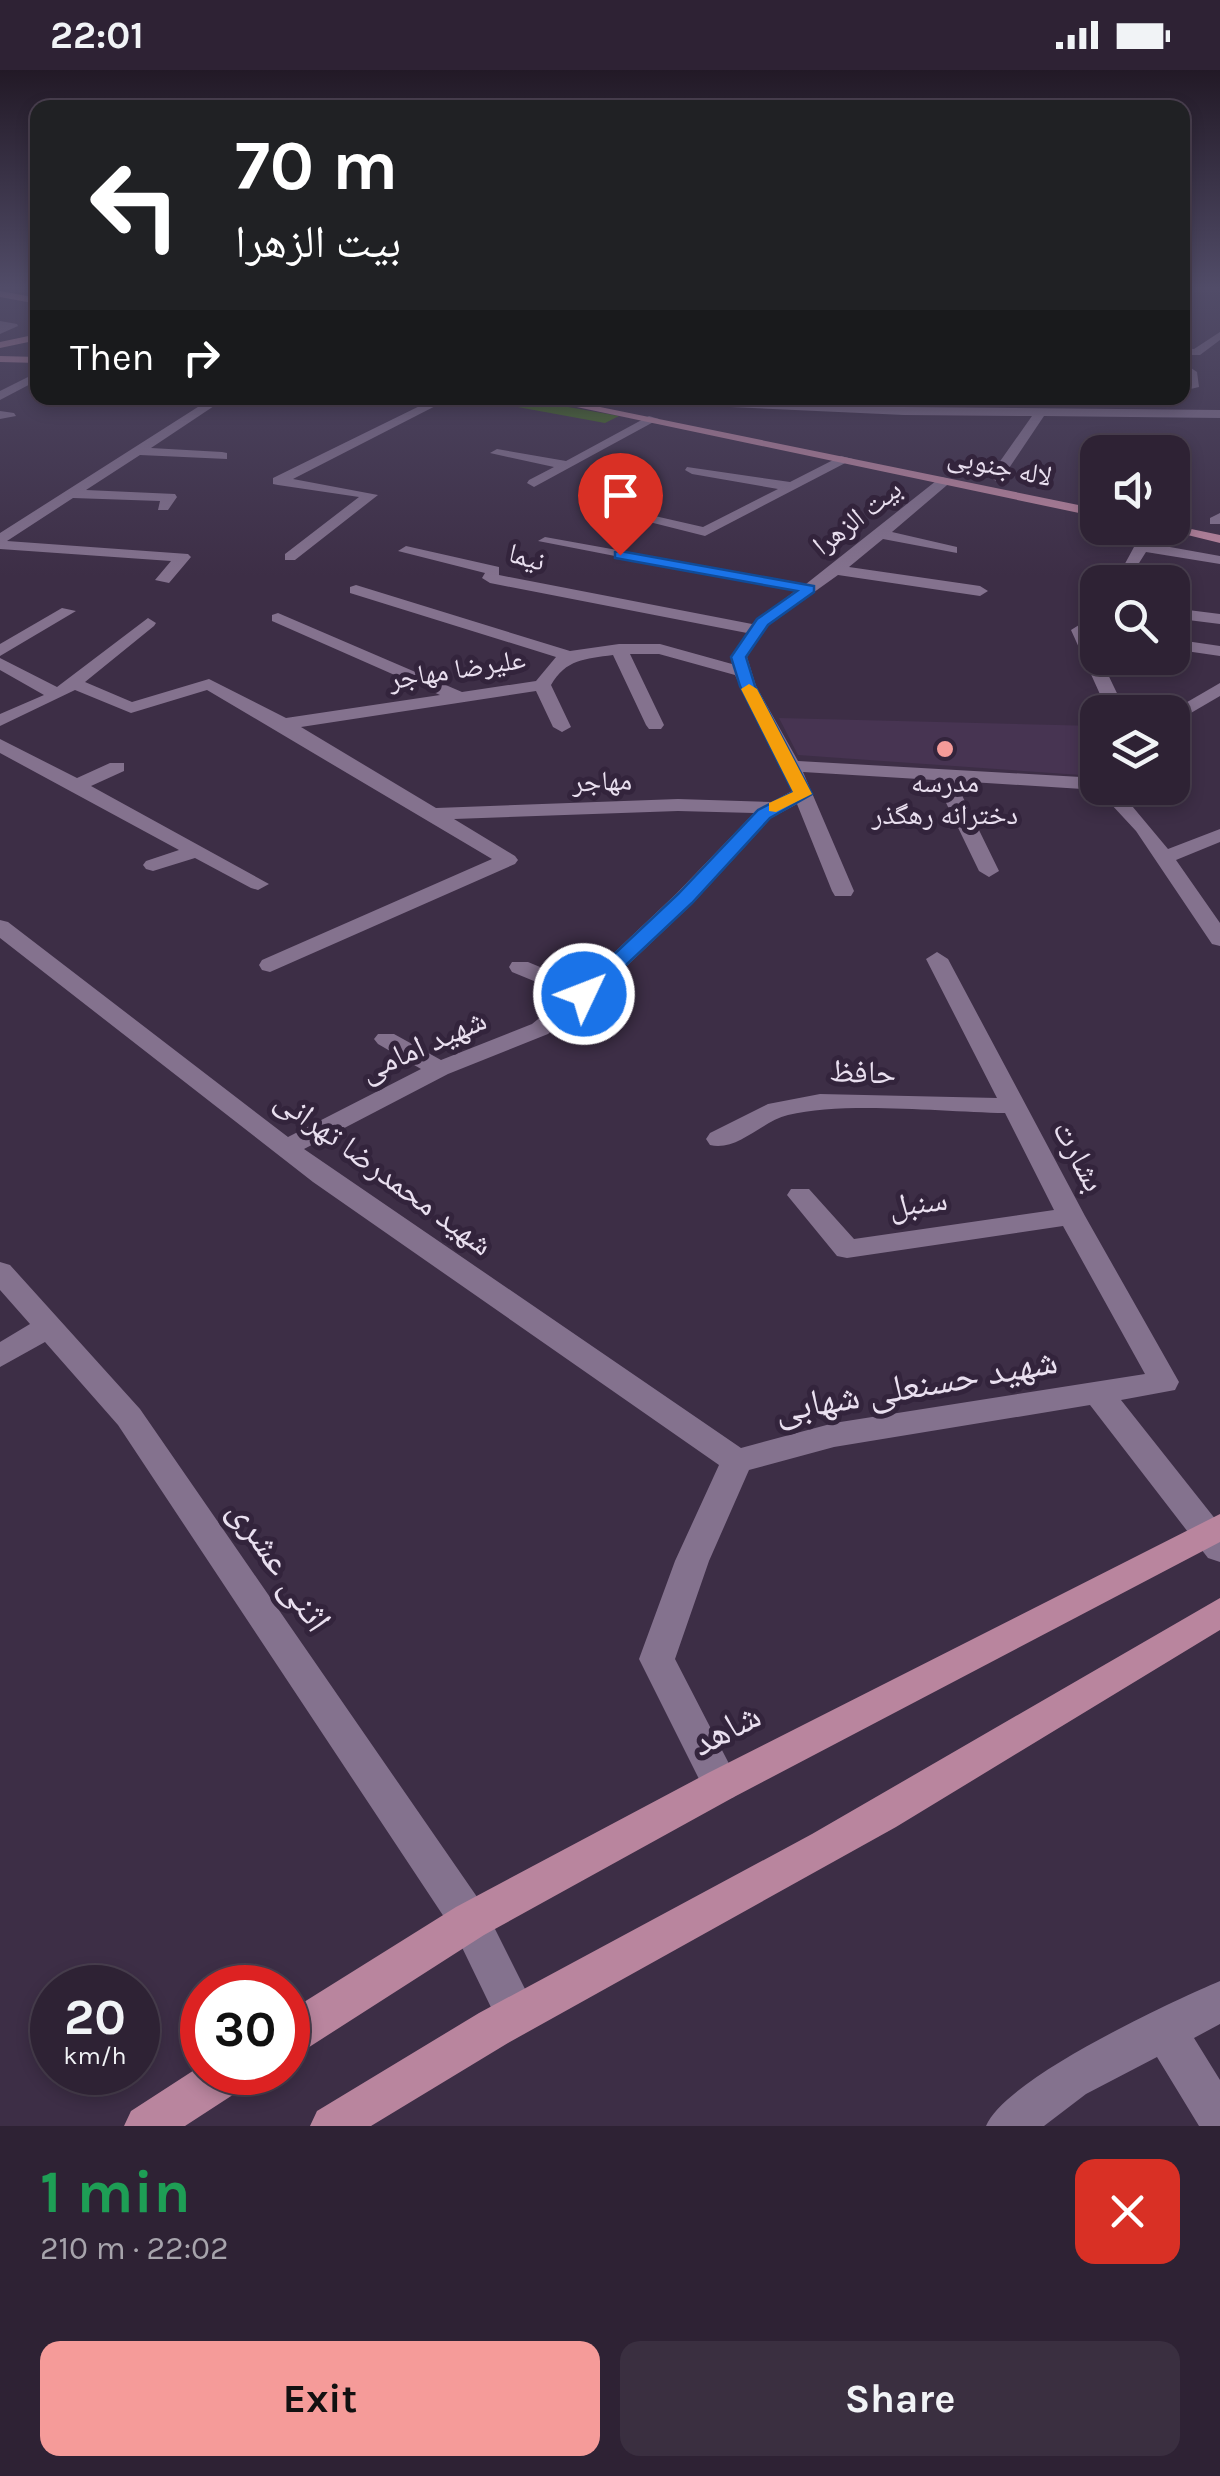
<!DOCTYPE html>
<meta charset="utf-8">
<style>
body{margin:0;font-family:Karla,"Noto Naskh Arabic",sans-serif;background:#3a2f40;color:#f1f3f6;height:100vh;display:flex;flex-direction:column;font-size:38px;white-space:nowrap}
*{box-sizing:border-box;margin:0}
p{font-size:32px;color:#a7a4ac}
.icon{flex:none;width:55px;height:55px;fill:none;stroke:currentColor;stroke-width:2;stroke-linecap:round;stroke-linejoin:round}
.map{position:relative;height:2056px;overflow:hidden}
.sheet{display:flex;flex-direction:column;background:#2e2234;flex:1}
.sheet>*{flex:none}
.banner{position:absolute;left:30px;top:30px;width:1160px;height:305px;border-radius:20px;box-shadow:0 5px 15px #0003,0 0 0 2px #493f4f;background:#202124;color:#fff;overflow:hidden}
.controls{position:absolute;left:1080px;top:365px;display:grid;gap:20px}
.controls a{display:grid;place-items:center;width:110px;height:110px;border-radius:20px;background:#2e2234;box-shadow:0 5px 15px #0003,0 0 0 2px #493f4f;font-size:50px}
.speed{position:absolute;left:30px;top:1895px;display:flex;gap:20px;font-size:50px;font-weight:700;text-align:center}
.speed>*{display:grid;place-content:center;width:130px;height:130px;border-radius:50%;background:#2e2234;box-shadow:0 5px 15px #0003,0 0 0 2px #493f4f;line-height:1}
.speed small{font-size:25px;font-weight:400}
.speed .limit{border:15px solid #d22;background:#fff;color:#111}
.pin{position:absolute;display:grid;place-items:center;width:85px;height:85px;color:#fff;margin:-102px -42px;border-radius:50% 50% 50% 0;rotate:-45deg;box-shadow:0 0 10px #0007}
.pin .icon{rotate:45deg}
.me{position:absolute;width:110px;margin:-55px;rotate:47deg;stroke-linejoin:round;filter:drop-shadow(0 0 8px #0008)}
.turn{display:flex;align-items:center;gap:35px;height:210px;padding:0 40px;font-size:45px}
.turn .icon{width:130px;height:130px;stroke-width:2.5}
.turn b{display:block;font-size:70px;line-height:85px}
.then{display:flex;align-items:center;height:95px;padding:0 40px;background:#0003;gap:20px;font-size:38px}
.round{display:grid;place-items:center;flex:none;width:105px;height:105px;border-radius:20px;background:#3a2f40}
.head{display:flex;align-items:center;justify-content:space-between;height:170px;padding:0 40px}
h1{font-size:60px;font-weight:700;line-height:75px;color:#1e9e55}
.primary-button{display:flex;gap:20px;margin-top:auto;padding:20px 40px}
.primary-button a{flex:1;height:115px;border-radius:20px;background:#f59b99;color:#111;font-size:40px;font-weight:700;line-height:115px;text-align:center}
.primary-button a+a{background:#3a2f40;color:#f1f3f6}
.status{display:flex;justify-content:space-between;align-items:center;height:70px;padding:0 50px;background:#2e2234;direction:ltr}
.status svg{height:28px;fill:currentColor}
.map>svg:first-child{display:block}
.built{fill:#473452}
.forest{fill:#3f6d14}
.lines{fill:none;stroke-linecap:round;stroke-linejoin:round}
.minor{fill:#84728e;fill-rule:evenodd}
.major{fill:#b9859e;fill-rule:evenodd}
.route{fill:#1a73e8;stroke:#114b97;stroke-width:2.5}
.slow{fill:#f59e0b}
.poi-dot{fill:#f59b99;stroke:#33243c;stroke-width:4}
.labels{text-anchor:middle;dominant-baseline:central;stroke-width:10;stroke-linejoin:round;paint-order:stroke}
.far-street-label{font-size:28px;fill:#e9dfef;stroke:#33243c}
.far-poi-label{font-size:28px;fill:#e9dfef;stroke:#33243c}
.street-label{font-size:32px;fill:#e9dfef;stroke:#33243c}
.near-street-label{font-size:38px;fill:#e9dfef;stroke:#33243c}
</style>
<div class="status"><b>22:01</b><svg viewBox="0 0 49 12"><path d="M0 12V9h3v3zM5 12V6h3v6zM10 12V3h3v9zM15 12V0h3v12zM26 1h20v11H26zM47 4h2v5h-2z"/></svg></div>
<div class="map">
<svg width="1220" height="2056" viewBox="0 0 1220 2056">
<rect width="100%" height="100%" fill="#3d2e46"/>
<!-- built -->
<polygon class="built" points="779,648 1097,656 1097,673 1081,705 798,685"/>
<!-- forest -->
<polygon class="forest" points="469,328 517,328 619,346 605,353"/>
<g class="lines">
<!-- minor -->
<g class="minor">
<polygon points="0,251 17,254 18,256 0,264"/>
<polygon points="1220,262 1220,270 1200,285 1182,285 1182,278 1194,279"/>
<polygon points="1191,298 1197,302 1199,317 1182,321 1185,302"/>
<polygon points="38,302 38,310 0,330 0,321"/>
<polygon points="212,328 226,328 151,378 222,382 227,383 227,389 140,385 86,420 175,424 177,427 168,440 158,440 160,431 73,428 7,471 188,484 191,487 169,513 155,510 171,491 0,479 0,463"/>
<polygon points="436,328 451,328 293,409 378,425 295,490 285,490 285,484 359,427 278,415 273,414 273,408"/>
<polygon points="613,328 904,337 1220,340 1220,348 1044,346 1001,410 996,411 989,407 1032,346 904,345 619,332"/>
<polygon points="0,341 14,343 16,346 0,349"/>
<polygon points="649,346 659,349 534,417 527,413 529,410 554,397 490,383 497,379 566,391"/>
<polygon points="841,386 853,389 705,466 582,435 589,431 703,457 778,419 692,404 685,400 687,397 790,412"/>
<path d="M941,407l12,3 -61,52 65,15v6l-74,-14 -34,28 131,19 8,5 -8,5 -142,-21 -70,50 -21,32 9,29 42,75 300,17v10h19l51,61 52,-20v13l-44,18 44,63v23l-8,-2 -76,-113 -38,-41 -143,-9 44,90 -10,6 -10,-6 -44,-91 -132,-8 51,119 -3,5h-16l-3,-5 -35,-87 -26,14 -78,85 -101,96 -44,35 -100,40 -144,75 437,299 93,-25 311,-49 -82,-148 -216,32 -10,-2 -50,-61 4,-6h18l45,50 200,-29 -49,-97c-62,-1 -160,-12 -217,2 -26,6 -51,37 -78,30l-4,-6 4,-6 58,-29 52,-10 177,4 -71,-139 11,-7 11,7 137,257 94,166 -4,8 -54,10 99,125v37l-12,-4 -118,-153 -256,42 -85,23 -40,91 -34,98 65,126 -6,12 -13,5 -13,-5 -69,-138 36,-98 44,-96 -406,-283 -313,-244v-18l8,2 280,215 133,-68 -43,-25 -4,-5 4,-5h16l47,26 91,-36 36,-29 -56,-23 -3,-5 3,-5h16l53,22 96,-91 77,-80 -76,-2 -224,8 61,37 3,4 -3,4 -245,108 -8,-2 -3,-5 3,-5 230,-101 -285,-169 -76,23 -56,-23 -75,36v-12l44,-19 -44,-25v-12l57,29 91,-69 8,5 -2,3 -69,56 47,20 77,-23 77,39 154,-23 -168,-74v-6l6,-2 184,79 74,-11 20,-24 -206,-64v-6l6,-2 214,66 49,-7h41l72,20 -1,-7 16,-24 -257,-50 -8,-5 3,-5 -87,-22 8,-5 93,21v8l253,49 43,-33 -257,-50 7,-4 261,47zM630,584h29l76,21 57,116 -20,11 -94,-3 -242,9 -135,-81 235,-36 17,36 9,5 9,-5 -20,-42c15,-26 34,-26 62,-30l33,70 3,4h12l3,-4z"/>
<polygon points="1220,443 1220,454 1210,454 1210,448"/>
<polygon points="1142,472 1220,486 1220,494 1146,482 1127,512 1115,512 1134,477"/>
<polygon points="62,538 76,541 0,586 0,574"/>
<polygon points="1172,538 1220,544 1220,554 1172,548"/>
<polygon points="1079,555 1098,558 1098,568 1090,567 1126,642 1108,642 1071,560"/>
<polygon points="1172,569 1220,576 1220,586 1172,579"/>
<polygon points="1220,613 1220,626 1172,654 1170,642"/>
<polygon points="0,669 77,708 110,693 124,693 124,701 91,716 269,814 258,820 251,818 195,788 153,801 146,799 143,795 146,791 179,780 0,683"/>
<polygon points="0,1192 10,1195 140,1339 484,1837 537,1943 531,1958 516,1964 501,1958 456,1865 118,1355 45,1272 0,1297 0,1272 30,1254 0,1220"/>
<path d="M1220,1911v43l-26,14 26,42v46h-21l-42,-69 -71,37 -42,32h-58c20,-48 183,-123 234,-145z"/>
</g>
<!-- major -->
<g class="major">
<polygon points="0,221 38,228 38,234 0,227"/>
<polygon points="38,264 38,270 0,278 0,272"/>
<polygon points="0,286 38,287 38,293 0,292"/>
<polygon points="534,328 556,328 1098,439 1098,447"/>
<polygon points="1172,455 1220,465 1220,473 1159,458"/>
<polygon points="1220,1444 1220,1472 734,1727 484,1865 303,1981 288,1987 288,1942 456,1837 708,1703"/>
<polygon points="1220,1528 1220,1560 896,1757 508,1973 371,2056 310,2056 317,2041 479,1943 812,1764"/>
<polygon points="202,1995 202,2002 251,2002 245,2017 185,2056 124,2056 131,2041"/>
</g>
</g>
<!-- sky -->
<linearGradient id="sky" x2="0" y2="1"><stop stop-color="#221926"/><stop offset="0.43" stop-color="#514c68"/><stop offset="1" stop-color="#514c68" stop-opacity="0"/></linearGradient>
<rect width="1220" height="506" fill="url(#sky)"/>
<!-- route -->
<polygon class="route" points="620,481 814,516 814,522 768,555 746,587 755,616 812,724 770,748 692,833 591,928 576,928 573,924 576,920 678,824 758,740 793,722 740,616 731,587 757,549 797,521 615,488 615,482"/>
<!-- slow -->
<polygon class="slow" points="749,614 757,619 812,724 776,742 769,741 769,733 793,722 741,619"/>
<!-- markers -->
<circle class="poi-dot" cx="945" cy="679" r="10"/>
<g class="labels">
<!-- far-street labels -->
<g class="far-street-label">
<text transform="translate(1000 396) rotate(12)">لاله جنوبی</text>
<text transform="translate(857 447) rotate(-38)">بیت الزهرا</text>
<text transform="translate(527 487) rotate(16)">نیما</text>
<text transform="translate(457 599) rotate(-9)">علیرضا مهاجر</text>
<text transform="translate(602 711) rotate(-2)">مهاجر</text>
</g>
<!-- far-poi labels -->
<g class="far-poi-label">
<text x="945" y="712">مدرسه<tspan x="945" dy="32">دخترانه رهگذر</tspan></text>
</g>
<!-- street labels -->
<g class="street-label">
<text transform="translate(423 975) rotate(-24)">شهید امامی</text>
<text transform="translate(863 1002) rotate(2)">حافظ</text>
<text transform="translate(1079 1086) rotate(62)">بشارت</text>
<text transform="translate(384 1102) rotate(36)">شهید محمدرضا تهرانی</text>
<text transform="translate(918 1133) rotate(-8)">سنبل</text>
</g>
<!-- near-street labels -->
<g class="near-street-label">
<text transform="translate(916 1315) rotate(-10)">شهید حسنعلی شهابی</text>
<text transform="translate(280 1495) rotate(56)">اثنی عشری</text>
<text transform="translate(726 1659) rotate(-28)">شاهد</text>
</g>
</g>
</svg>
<div class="controls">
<a><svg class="icon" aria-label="sound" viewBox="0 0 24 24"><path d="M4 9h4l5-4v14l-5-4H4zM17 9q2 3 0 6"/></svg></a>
<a><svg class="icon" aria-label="search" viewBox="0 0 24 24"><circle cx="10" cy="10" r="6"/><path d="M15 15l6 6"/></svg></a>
<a><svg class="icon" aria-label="layers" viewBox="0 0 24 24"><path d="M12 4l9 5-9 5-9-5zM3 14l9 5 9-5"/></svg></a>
</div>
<div class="speed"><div>20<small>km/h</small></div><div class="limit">30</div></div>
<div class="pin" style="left:620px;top:485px;background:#d93025"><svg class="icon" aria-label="arrive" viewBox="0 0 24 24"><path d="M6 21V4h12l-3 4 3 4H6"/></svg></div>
<svg class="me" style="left:584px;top:924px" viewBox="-20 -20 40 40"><circle r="17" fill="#1a73e8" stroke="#fff" stroke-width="3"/><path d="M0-11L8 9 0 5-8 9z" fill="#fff"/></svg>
<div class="banner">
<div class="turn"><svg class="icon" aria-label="left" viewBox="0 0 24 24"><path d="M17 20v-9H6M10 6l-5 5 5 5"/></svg><div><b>70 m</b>بیت الزهرا</div></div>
<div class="then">Then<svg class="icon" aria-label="right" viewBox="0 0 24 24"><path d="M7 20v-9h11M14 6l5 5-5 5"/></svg></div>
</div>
</div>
<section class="sheet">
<div class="head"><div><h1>1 min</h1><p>210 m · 22:02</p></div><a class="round" style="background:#d93025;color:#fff"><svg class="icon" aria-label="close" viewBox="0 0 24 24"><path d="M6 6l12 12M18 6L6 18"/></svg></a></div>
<div class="primary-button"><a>Exit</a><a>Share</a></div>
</section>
